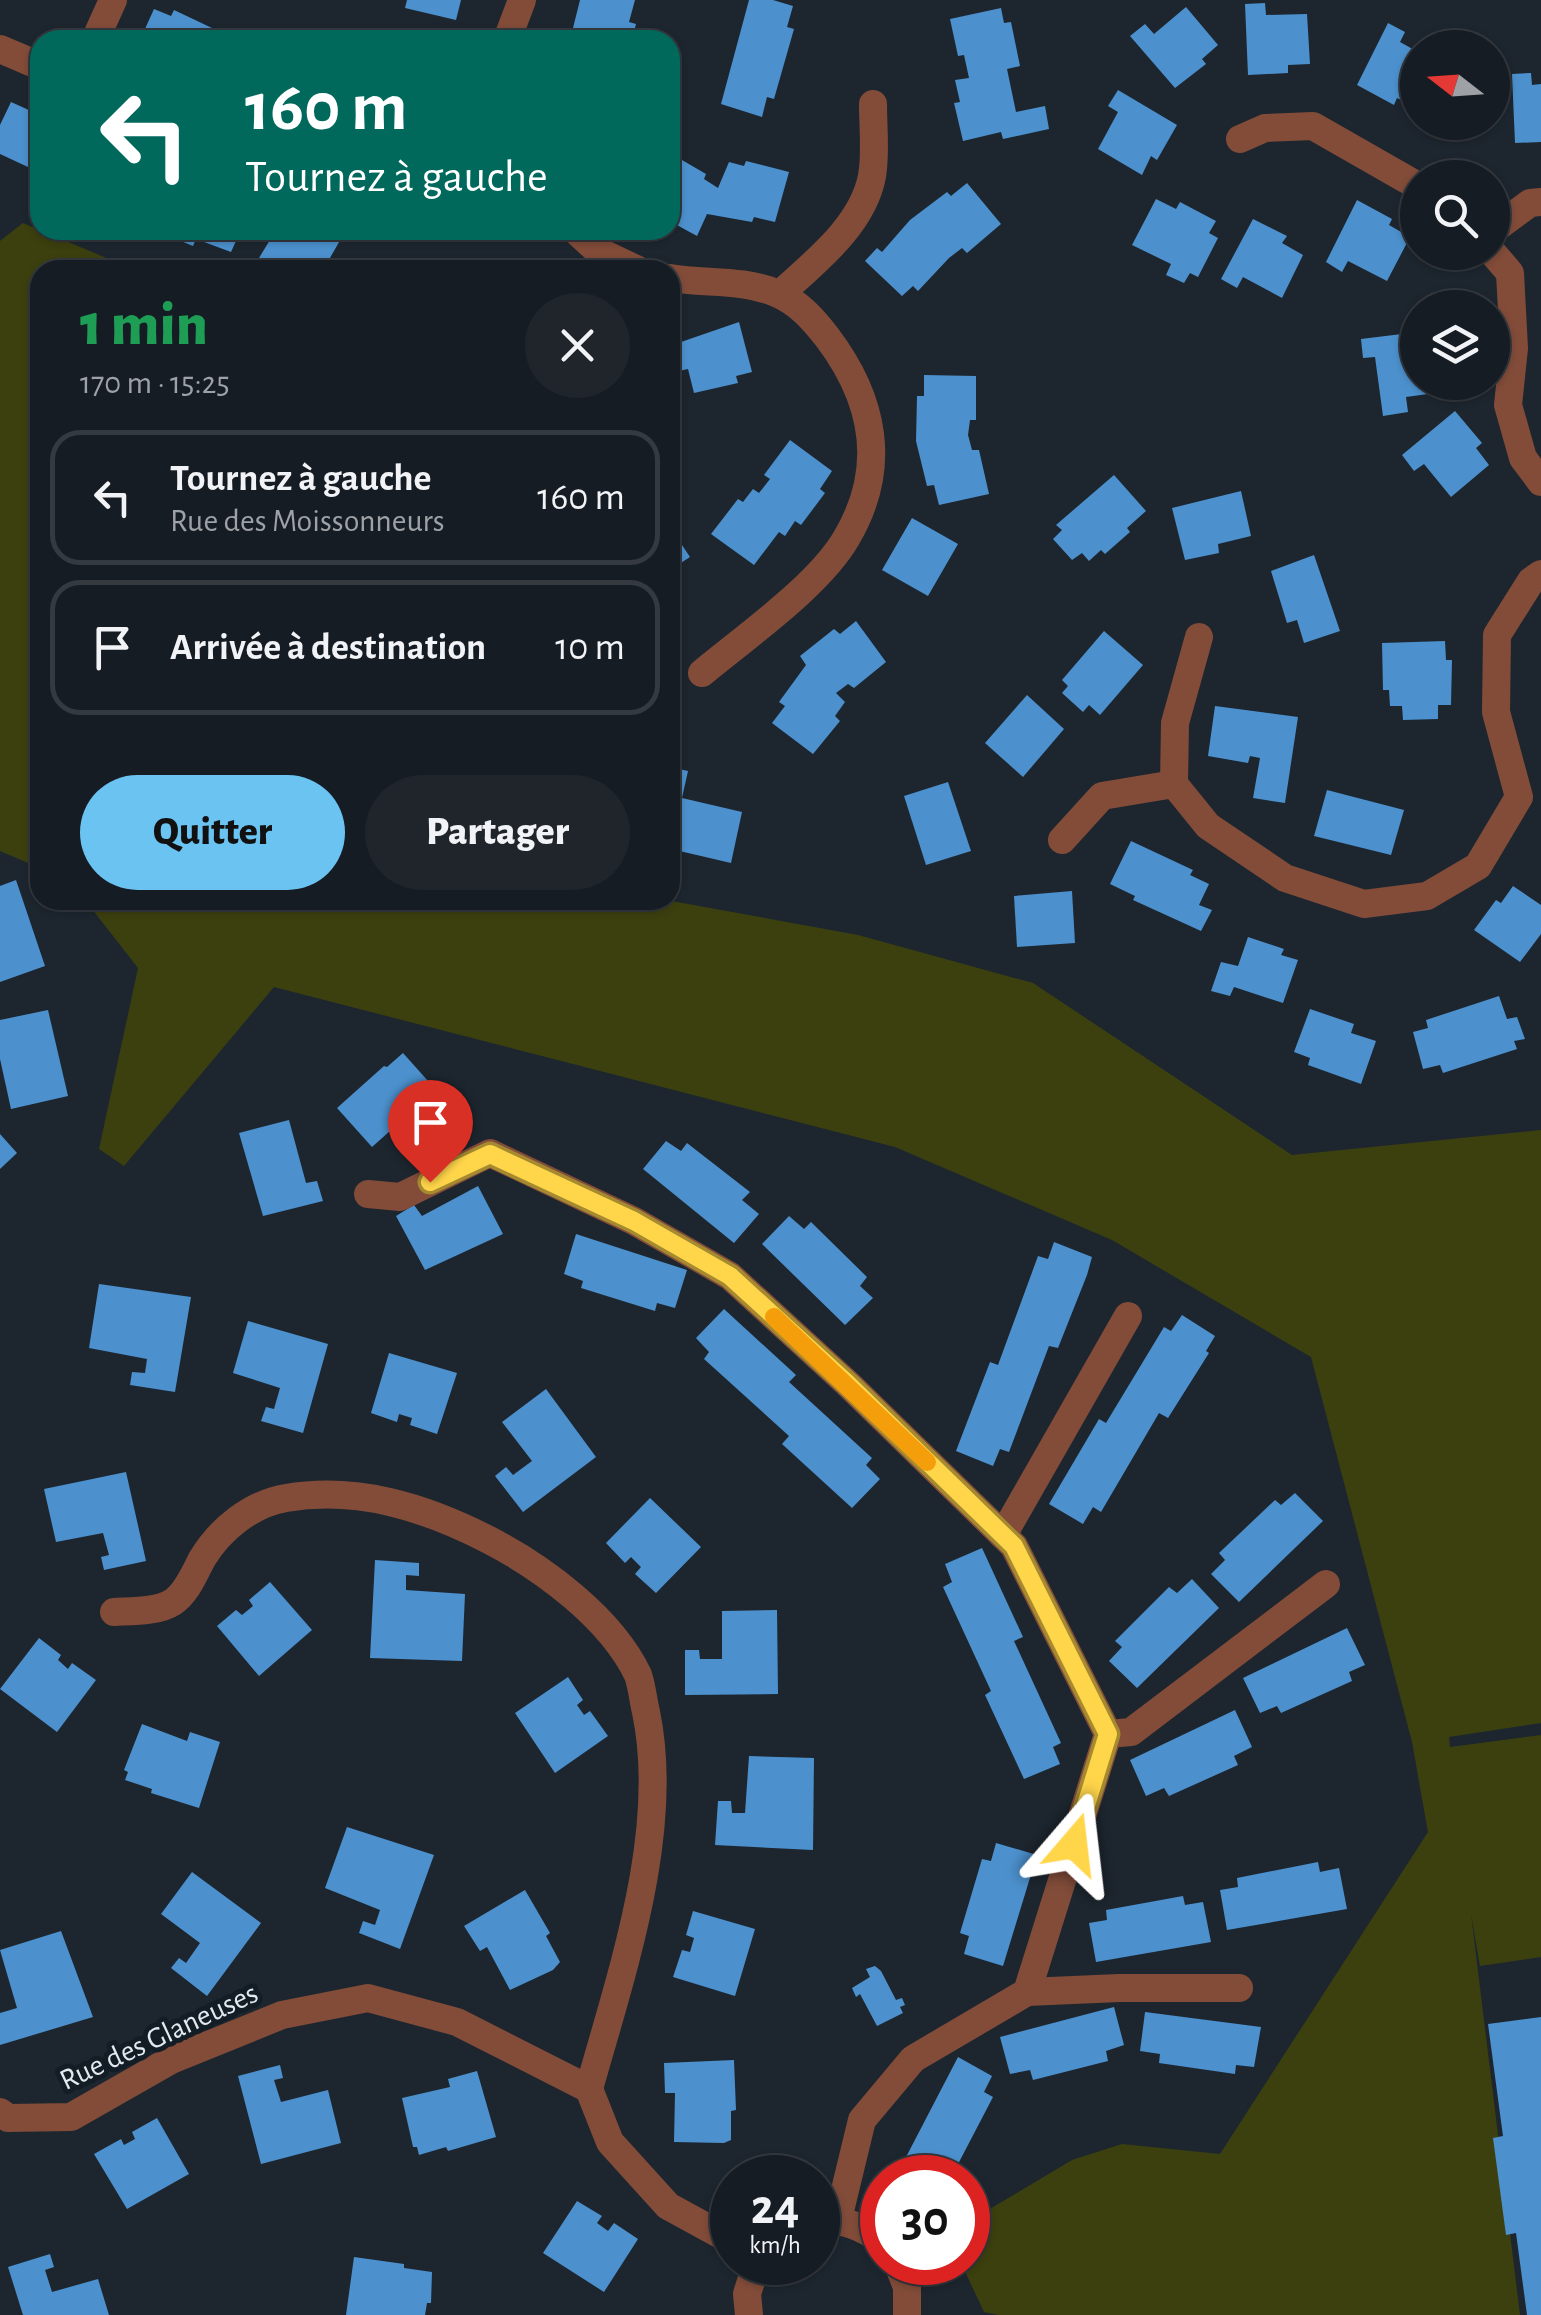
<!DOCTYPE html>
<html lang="fr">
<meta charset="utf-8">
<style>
body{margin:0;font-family:"Alegreya Sans",sans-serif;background:#1f252b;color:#f1f3f6;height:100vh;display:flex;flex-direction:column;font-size:38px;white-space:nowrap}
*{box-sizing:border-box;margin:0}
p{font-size:32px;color:#9ea1a6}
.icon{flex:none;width:55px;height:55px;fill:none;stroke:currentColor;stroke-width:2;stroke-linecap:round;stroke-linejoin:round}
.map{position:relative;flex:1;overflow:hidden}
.panel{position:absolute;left:30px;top:260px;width:650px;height:650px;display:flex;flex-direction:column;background:#161c23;border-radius:30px;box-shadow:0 2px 8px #0004,0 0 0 2px #353a41}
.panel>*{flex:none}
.banner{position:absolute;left:30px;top:30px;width:650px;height:210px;border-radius:30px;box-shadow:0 2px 8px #0004,0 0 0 2px #353a41;background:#00695c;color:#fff;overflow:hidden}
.needle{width:65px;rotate:287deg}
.tools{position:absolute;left:1400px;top:30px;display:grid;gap:20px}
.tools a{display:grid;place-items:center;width:110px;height:110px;border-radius:50%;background:#161c23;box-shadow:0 2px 8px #0004,0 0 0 2px #353a41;font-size:50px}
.speed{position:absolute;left:710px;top:2155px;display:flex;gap:20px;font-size:50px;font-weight:700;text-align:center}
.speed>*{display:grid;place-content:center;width:130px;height:130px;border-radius:50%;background:#161c23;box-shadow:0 2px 8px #0004,0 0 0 2px #353a41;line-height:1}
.speed small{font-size:25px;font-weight:400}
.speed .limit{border:15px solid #d22;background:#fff;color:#111}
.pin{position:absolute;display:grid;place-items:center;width:85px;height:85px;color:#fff;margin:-102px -42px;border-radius:50% 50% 50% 0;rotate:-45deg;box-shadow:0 0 10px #0007}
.pin .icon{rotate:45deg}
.me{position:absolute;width:110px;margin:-55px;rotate:17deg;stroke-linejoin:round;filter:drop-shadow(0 0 8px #0008)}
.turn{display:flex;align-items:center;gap:35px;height:210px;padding:0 50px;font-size:45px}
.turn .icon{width:130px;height:130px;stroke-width:2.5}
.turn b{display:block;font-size:70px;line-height:85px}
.round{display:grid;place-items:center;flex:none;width:105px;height:105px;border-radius:52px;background:#1f252b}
.headline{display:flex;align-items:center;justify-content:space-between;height:170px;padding:0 50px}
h1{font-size:60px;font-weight:800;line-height:75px;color:#1e9e55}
.primary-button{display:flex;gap:20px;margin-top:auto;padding:20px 50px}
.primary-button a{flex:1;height:115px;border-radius:60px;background:#6ac3f1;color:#111;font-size:40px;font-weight:800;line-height:115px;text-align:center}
.primary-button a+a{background:#1f252b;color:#f1f3f6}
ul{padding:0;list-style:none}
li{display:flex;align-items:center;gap:30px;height:135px;margin:0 20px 15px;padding:0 30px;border:5px solid #353a41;border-radius:30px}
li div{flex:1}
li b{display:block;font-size:38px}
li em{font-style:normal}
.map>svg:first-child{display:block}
.green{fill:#3c400f}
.building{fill:#4c91ce}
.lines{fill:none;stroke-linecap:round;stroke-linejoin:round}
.minor{stroke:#824c39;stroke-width:28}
.route-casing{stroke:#a68a30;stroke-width:25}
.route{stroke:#ffd54a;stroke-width:18}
.slow{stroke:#f59e0b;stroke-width:18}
.labels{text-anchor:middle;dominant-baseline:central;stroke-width:10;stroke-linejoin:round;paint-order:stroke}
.street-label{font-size:30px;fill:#e2e9ef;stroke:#131d26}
</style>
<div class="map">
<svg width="1541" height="2315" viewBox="0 0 1541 2315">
<rect width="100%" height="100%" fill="#1d262f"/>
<!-- green -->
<g class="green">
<polygon points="23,223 135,270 40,270 40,868 0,851 0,241"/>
<polygon points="85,900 666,900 858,935 1033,983 1292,1155 1541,1130 1541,1723 1449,1737 1450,1747 1541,1735 1541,1957 1480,1966 1471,1914 1520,2315 999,2315 984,2312 961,2263 968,2262 968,2222 1072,2160 1122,2144 1220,2154 1428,1832 1412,1742 1311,1357 1112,1240 895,1147 274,987 124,1166 99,1149 138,968"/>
</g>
<!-- building -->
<g class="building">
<polygon points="407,0 461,0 456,20 405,8"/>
<polygon points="580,0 635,0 629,22 636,24 632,40 577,40 578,33 572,32"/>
<polygon points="749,0 773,0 793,6 787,27 794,29 774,99 767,97 762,117 721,104"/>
<polygon points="1265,3 1266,15 1307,14 1310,64 1288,65 1288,73 1248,75 1245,4"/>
<polygon points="1186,7 1218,45 1202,59 1206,64 1175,88 1130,36 1145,24 1154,34"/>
<polygon points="1001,8 1004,23 1011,22 1020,66 1007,69 1016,112 1045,106 1049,129 1003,139 1001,132 963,141 954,103 960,102 955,80 969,78 964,55 958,56 950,19"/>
<polygon points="154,9 171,16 174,10 212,28 206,40 140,40"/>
<polygon points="1388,23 1405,32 1400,42 1418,52 1418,108 1397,98 1394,105 1357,85"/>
<polygon points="1531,73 1532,85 1541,84 1541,142 1515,143 1512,74"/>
<polygon points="1118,90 1177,125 1157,160 1151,156 1142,175 1098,149 1118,112 1108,106"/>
<polygon points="11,102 31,111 33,104 40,107 40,165 31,161 28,167 0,154 0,125"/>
<polygon points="670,153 706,174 704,179 718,188 729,162 744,166 746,161 789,172 775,222 754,217 752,222 707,214 697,236 675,224 678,219 670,214"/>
<polygon points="967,183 1001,224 967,253 962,248 949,258 918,291 913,286 902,296 865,261 877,248 882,252 910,220 947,192 951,196"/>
<polygon points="1156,199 1176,209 1180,202 1216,221 1209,233 1218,238 1198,277 1190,273 1184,283 1166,275 1171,264 1132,245"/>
<polygon points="1357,200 1392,219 1389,225 1410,237 1387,281 1348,261 1342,272 1326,262"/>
<polygon points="1253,219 1287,236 1282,243 1303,255 1282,298 1243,277 1237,288 1221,279"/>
<polygon points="154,230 241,230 231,252 196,239 193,246"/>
<polygon points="276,230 329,230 342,237 323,270 280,270 259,258"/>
<polygon points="675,318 681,342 739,322 752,372 736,376 738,383 694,393 688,369 670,373 670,319"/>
<polygon points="1418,332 1418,382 1427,382 1428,394 1406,397 1408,412 1383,416 1375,357 1363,358 1361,339"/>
<polygon points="924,375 976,376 976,420 970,420 968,435 972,450 979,450 989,494 939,505 934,485 927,486 916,441 917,396 924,396"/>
<polygon points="1455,411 1482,443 1476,448 1489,465 1451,497 1424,464 1414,471 1402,455"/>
<polygon points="790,440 832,471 820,489 825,493 801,525 795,521 785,536 779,532 754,565 711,534 738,499 743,502 753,489 759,493 770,479 764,475"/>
<polygon points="1114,475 1146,511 1127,528 1130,532 1105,554 1101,550 1089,561 1082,553 1072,560 1053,539 1062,530 1056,525"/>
<polygon points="1241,491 1251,536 1218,544 1219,553 1185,560 1172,508"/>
<polygon points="912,518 958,544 928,596 882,570"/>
<polygon points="670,527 690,557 670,570"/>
<polygon points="1314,555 1340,631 1304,643 1297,620 1287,623 1271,571"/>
<polygon points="856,621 886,662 854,688 848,684 836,693 845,702 835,716 840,721 813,754 772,723 785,706 779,702 806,665 800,656 834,629 840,634"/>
<polygon points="1104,631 1143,665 1100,715 1089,705 1083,712 1062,693 1068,686 1062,680"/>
<polygon points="1445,641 1446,660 1452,660 1451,705 1438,705 1438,719 1403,720 1402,706 1390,706 1389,690 1383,690 1382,643"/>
<polygon points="1027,695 1064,729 1023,777 985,743"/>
<polygon points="1215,706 1298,717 1285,803 1253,798 1260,758 1250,756 1248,763 1208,756"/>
<polygon points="670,767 688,771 682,798 742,812 731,863 671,849 677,823 670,822"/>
<polygon points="948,782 971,851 926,865 904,796"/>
<polygon points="1327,790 1404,810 1391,855 1314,836"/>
<polygon points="1131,841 1193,870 1190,875 1209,884 1199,905 1212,910 1201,931 1133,900 1135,896 1110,884"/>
<polygon points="16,880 45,966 0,982 0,886"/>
<polygon points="1513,886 1541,905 1541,934 1520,962 1474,930 1496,900 1501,903"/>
<polygon points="1072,891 1075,943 1017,947 1014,896"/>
<polygon points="1248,937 1284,949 1281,955 1298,960 1283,1003 1234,987 1230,996 1211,991 1221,962 1238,966"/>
<polygon points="1499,996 1507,1019 1517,1017 1525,1039 1514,1041 1517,1049 1443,1073 1440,1065 1423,1069 1413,1032 1428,1028 1426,1020"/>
<polygon points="1310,1009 1354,1024 1351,1033 1376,1041 1361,1084 1308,1065 1310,1058 1294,1052"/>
<polygon points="48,1010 68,1096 11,1109 0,1059 0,1020"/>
<polygon points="403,1053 445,1100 429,1114 419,1105 372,1147 337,1108 384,1066 387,1067"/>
<polygon points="289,1120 306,1183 317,1181 323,1201 263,1216 239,1133"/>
<polygon points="0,1134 17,1153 0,1169"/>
<polygon points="666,1141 681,1151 687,1143 750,1192 742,1200 759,1214 734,1243 643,1169"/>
<polygon points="478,1186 503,1234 425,1270 396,1216 414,1205 422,1216"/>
<polygon points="789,1216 804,1229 811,1222 867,1277 860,1286 873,1298 845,1325 762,1244"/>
<polygon points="576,1234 687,1270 675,1308 657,1303 655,1311 581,1288 583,1281 564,1274"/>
<polygon points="1054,1242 1092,1257 1087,1275 1058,1348 1049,1346 1009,1452 1000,1449 993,1466 956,1451 990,1362 998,1365 1038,1256 1048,1259"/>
<polygon points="99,1284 191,1297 175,1392 130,1385 132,1372 145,1373 147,1359 89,1348"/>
<polygon points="724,1309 796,1375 789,1382 872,1458 866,1465 880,1479 852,1508 782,1444 789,1436 704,1359 709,1352 696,1338"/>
<polygon points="1182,1315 1215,1336 1206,1351 1209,1353 1168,1418 1159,1413 1101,1512 1093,1507 1083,1524 1049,1504 1099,1419 1106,1423 1164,1327 1171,1331"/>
<polygon points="248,1321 328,1344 303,1433 261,1421 266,1407 274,1409 280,1388 233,1373"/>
<polygon points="389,1353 457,1373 437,1434 410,1425 412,1418 399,1414 397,1422 371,1413"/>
<polygon points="546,1389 596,1457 523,1512 495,1476 506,1467 513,1475 532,1461 502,1422"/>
<polygon points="126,1472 146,1561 104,1570 101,1557 109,1555 103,1533 56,1542 44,1489"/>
<polygon points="1295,1493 1323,1521 1239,1602 1211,1574 1225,1560 1219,1553 1275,1500 1281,1505"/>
<polygon points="650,1498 701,1547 656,1593 635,1574 641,1567 631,1557 625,1563 606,1543"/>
<polygon points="982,1548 1023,1637 1014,1641 1061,1743 1053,1747 1060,1764 1024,1779 985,1695 991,1691 943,1587 952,1582 945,1564"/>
<polygon points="375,1560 419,1563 419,1576 406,1575 406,1590 465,1594 462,1661 370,1658"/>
<polygon points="1192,1579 1219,1608 1137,1688 1109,1661 1122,1647 1115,1641 1169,1587 1177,1593"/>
<polygon points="270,1582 312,1630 259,1676 217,1626 236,1610 242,1615 253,1606 249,1600"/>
<polygon points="777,1610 778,1694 685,1695 685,1650 699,1650 700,1659 722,1659 722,1611"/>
<polygon points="1347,1628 1365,1665 1349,1672 1352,1681 1281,1713 1277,1706 1260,1713 1243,1678"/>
<polygon points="39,1638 61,1655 58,1660 68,1669 72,1663 96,1680 57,1732 0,1689"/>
<polygon points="568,1677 583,1700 577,1705 584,1715 590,1711 608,1736 555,1773 515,1713"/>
<polygon points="1235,1710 1252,1747 1234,1756 1238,1765 1169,1796 1164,1788 1146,1796 1130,1760"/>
<polygon points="142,1724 187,1741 190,1732 220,1742 199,1808 151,1793 152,1789 125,1780 128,1772 124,1770"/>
<polygon points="749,1756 814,1758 813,1850 715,1845 718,1801 731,1801 732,1813 745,1813"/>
<polygon points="347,1827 434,1855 400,1949 359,1933 363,1921 375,1925 380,1910 325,1888"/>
<polygon points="996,1843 1037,1855 1003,1966 964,1954 969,1936 960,1933 982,1859 991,1861"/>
<polygon points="1318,1862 1320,1872 1339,1868 1347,1909 1227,1930 1220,1890 1238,1887 1237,1878"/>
<polygon points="192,1872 261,1923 207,1996 171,1968 179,1958 186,1963 200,1943 161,1914"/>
<polygon points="525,1890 550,1933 546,1936 560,1962 553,1970 510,1990 487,1947 480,1951 464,1926"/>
<polygon points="1183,1896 1185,1905 1203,1902 1211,1942 1096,1962 1089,1923 1107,1920 1106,1910"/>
<polygon points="693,1911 755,1929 735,1996 673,1977 682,1950 690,1952 694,1938 686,1935"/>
<polygon points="61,1931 93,2017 0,2045 0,2013 17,2008 0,1950"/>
<polygon points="875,1966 881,1971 896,2000 902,1998 905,2005 900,2007 903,2013 877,2026 860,1994 856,1997 852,1988 870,1977 866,1969"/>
<polygon points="1114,2007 1124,2045 1106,2051 1108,2061 1033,2080 1030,2070 1010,2074 1000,2037"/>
<polygon points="1145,2012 1261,2027 1254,2067 1236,2065 1235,2074 1159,2063 1160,2054 1140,2051"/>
<polygon points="1541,2017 1541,2315 1527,2315 1516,2233 1506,2235 1493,2138 1503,2136 1488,2024"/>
<polygon points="958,2057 992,2076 984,2092 993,2097 957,2166 948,2161 938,2178 905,2159"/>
<polygon points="734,2060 736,2110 731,2111 731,2140 724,2143 674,2142 675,2093 665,2093 664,2063"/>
<polygon points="280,2065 283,2078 274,2080 281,2102 328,2090 341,2143 261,2164 238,2076"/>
<polygon points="477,2071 496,2137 448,2151 446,2147 419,2155 417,2147 413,2147 402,2098 450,2087 448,2079"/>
<polygon points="157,2118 189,2174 127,2209 94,2154 121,2139 124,2145 135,2139 132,2132"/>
<polygon points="577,2201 602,2216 597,2223 608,2231 614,2223 638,2239 604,2292 543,2253"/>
<polygon points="50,2254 54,2267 45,2270 52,2292 98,2279 109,2315 23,2315 8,2267"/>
<polygon points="354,2257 404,2264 404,2268 432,2272 431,2303 427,2303 425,2315 346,2315"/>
</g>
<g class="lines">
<!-- minor -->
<g class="minor">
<polyline points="95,40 113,0"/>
<polyline points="507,40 522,0"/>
<polyline points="0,49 40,66"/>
<polyline points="1240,139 1265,128 1313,126 1418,186"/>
<polyline points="575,230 598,251 638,270"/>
<polyline points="1492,231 1530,203 1541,202"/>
<polyline points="1492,252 1510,273 1514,348 1508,405 1523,458 1541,482"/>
<path d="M670,278c35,6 72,1 106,15 22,9 37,26 51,44 47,62 61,130 20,200 -27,48 -102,100 -145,136"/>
<path d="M780,294c35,-32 83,-69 92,-118 4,-22 1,-48 1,-72"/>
<polyline points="1199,637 1175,723 1174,784 1208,826 1285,878 1364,904 1427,896 1478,866 1519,797 1496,712 1497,635 1531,581 1541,574"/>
<polyline points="1062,840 1102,796 1174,784"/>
<polyline points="368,1194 400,1197 490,1153 634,1221 730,1276 848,1384 1014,1546 1108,1734 1027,1992 913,2059 862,2120 838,2219"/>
<polyline points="1003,1535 1128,1316"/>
<path d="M114,1612c17,-1 44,0 59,-10 14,-9 22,-30 29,-43 18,-30 49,-55 84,-61 71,-12 139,9 203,42 54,28 122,78 149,135 4,11 5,25 8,37 25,120 -25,262 -57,377"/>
<polyline points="1108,1734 1131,1732 1326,1584"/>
<polyline points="1027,1992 1119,1988 1239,1988"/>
<polyline points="0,2112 8,2118 71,2117 171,2060 282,2015 368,1998 457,2022 589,2089 610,2142 668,2206 732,2241"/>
<path d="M818,2221c26,-2 43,5 64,20"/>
<polyline points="897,2262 907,2287 907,2315"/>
<polyline points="749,2315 747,2294 757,2262"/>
</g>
</g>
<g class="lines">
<!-- route casing -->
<g class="route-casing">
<polyline id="route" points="430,1182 490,1154 634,1221 730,1276 848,1384 1014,1546 1108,1734 1074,1844"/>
</g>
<!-- route -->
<use href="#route" class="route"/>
<!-- slow -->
<polyline class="slow" points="774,1317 927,1462"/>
</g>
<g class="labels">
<!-- street labels -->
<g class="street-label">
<text transform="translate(159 2037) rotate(-25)">Rue des Glaneuses</text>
</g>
</g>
</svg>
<div class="tools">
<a><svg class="needle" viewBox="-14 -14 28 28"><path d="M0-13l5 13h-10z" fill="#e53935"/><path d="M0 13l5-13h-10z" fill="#9ea1a6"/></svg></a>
<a><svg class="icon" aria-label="search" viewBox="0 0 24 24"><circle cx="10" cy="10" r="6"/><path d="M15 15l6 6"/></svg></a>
<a><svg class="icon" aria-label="layers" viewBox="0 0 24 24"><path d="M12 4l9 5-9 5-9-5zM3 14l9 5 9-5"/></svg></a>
</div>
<div class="speed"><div>24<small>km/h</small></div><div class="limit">30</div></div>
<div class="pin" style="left:430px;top:1182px;background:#d93025"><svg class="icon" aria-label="arrive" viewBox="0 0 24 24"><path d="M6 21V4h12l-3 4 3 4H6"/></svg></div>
<svg class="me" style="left:1074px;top:1844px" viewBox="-20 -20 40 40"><path d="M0-17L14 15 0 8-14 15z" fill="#ffd54a" stroke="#fff" stroke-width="4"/></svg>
<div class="banner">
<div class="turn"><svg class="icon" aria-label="left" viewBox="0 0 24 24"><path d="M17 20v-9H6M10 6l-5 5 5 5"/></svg><div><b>160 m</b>Tournez à gauche</div></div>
</div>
<section class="panel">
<div class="headline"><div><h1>1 min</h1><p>170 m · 15:25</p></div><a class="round"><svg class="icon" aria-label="close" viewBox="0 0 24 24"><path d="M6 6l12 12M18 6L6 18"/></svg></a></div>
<ul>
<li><svg class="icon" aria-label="left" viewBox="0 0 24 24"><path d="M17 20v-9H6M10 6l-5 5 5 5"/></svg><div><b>Tournez à gauche</b><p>Rue des Moissonneurs</p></div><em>160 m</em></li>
<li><svg class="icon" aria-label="arrive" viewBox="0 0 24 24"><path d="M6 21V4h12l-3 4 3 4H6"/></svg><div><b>Arrivée à destination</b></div><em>10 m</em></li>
</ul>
<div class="primary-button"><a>Quitter</a><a>Partager</a></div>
</section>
</div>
